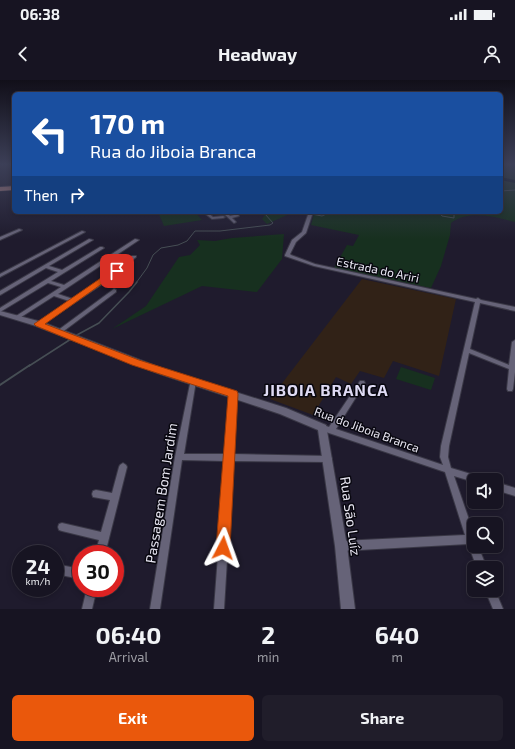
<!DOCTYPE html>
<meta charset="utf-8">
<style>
body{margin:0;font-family:"Exo 2",sans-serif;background:#201d2a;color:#f1f3f6;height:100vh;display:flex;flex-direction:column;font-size:15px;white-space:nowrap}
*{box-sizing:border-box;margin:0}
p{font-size:13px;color:#9e9ea5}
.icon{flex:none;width:22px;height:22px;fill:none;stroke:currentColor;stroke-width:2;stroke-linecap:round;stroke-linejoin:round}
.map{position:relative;height:529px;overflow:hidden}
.side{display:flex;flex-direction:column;background:#171422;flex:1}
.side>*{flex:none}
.top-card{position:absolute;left:12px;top:12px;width:491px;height:122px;border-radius:6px;box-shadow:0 2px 6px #0003,0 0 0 1px #363340;background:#1a4fa0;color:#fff;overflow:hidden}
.fabs{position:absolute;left:467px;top:393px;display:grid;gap:8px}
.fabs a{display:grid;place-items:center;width:36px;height:36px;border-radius:6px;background:#171422;box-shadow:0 2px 6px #0003,0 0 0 1px #363340;font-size:20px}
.speed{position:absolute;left:12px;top:465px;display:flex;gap:8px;font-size:20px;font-weight:700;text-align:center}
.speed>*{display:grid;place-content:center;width:52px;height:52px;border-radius:50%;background:#171422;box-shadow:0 2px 6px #0003,0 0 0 1px #363340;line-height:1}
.speed small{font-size:10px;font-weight:400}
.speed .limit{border:6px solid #d22;background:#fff;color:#111}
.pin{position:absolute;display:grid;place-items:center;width:34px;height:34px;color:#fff;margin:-17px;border-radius:8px;box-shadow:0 2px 6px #0006}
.me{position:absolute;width:44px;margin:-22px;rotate:4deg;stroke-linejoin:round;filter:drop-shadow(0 0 3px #0008)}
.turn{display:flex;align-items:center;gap:14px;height:84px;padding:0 12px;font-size:18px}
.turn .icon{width:52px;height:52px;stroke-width:2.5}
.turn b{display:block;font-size:28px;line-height:34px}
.then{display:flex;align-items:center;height:38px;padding:0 12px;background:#0003;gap:8px;font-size:15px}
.eta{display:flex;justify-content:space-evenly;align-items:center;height:68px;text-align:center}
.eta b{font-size:24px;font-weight:700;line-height:28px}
.primary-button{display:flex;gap:8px;margin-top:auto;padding:8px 12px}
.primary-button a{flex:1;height:46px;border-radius:6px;background:#ea580c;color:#fff;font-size:16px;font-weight:700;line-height:46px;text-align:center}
.primary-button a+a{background:#201d2a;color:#f1f3f6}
.status{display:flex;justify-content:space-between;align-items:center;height:28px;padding:0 20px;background:#171422;direction:ltr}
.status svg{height:11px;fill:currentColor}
header{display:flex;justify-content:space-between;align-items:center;height:52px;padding:0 12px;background:#171422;font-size:18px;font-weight:700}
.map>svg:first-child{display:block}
.industrial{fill:#312217}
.green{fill:#17301f}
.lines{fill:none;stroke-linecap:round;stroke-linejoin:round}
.stream-far2{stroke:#464e54;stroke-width:1}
.stream-far1{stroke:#464e54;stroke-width:1.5}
.stream{stroke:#464e54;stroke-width:2}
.river{fill:#000c10;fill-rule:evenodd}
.minor-casing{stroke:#3a3846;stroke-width:2}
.secondary-casing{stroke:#3a3846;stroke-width:2}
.primary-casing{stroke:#3a3846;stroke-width:1}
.minor{fill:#666378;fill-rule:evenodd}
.secondary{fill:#666378;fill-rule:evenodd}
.primary{fill:#b6837f;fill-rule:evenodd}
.route{fill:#ea580c;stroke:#983908}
.labels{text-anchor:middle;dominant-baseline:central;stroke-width:3;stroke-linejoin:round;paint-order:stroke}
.street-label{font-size:12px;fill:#e9e7f3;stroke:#08070f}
.near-street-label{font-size:14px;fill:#e9e7f3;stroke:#08070f}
.district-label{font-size:16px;font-weight:bold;letter-spacing:1px;fill:#dfdbf4;stroke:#08070f}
</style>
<div class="status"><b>06:38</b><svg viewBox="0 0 49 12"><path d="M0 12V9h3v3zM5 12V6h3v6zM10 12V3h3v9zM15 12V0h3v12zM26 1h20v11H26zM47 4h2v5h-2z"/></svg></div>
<header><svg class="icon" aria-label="back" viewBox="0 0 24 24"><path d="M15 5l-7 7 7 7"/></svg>Headway<svg class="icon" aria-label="person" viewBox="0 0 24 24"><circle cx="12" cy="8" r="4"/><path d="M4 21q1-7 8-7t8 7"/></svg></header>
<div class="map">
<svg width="515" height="529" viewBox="0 0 515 529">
<rect width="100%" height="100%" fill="#1f1b2d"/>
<!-- industrial -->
<polygon class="industrial" points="362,199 456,219 439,296 393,281 384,298 360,291 351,304 336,297 313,335 270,319"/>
<!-- green -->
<g class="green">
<path d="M501,85h14v57c-19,-5 -47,-13 -64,1l-1,12 -9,31 -10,22 -97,-20 13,-23 6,1 6,-11 -48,-10 3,-11 4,-2h183z"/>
<polygon points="158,132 195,132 202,140 164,146"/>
<polygon points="282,132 294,132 267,144 262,139 266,133 280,133"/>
<polygon points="284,154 282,179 257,212 202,206 112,249 146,226 179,177 190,175 200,165 197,160 215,161 232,158"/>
<polygon points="401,287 435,298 431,310 396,299"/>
</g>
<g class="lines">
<!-- stream-far2 -->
<g class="stream-far2">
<polyline points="501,111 515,110"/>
<polyline points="272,132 285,132"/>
<polyline points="301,132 322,136 331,132"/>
<polyline points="439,132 442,136 454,138 454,132"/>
<polyline points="136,203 147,188 153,175 161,168 178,165 187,161 195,151 220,151 270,145 273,143 265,134 269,132"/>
</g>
<!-- stream-far1 -->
<g class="stream-far1">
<polyline points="75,256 99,243 129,212 137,202"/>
<polyline points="29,286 71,259"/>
</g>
<!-- stream -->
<polyline class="stream" points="0,305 30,285"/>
<!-- river -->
<polygon class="river" points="501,97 515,100 515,103 501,100"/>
<!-- minor casing -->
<g class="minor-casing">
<g id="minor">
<polygon points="203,132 207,132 213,137 223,136 225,137 223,138 212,139"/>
<polygon points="222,132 226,132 230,136 234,135 232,132 236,132 239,136 232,138 236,142 234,143"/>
<polygon points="309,132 313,132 306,153 296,162 290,174 291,175 315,184 476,219 478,218 481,220 515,227 515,231 480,223 470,269 509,285 512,262 515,260 515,292 513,309 512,311 508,311 507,309 509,289 469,273 449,366 448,377 451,388 481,397 482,400 474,400 474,402 454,396 474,454 474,466 478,466 487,488 477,488 468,464 341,471 338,469 336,466 338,463 341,461 465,455 445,392 320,350 319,348 320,346 323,345 329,347 360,301 364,301 365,303 336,349 443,385 440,377 441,366 475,222 314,186 285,176 285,175 292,160 302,152"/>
<polygon points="19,149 22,150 0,160 0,157"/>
<polygon points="82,151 85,152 0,197 0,194"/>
<polygon points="89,159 93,160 49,186 62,190 100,167 102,167 104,168 51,201 64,205 135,159 139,160 58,214 73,219 106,197 132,176 136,176 136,177 110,199 41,245 39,246 36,244 69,221 54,216 18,239 14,239 13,238 61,207 48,203 0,232 0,228 58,192 46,188 2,214 0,215 0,211"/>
<polygon points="114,209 116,210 116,212 61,253 57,253 56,252 57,251"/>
<polygon points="191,299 195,299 196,301 184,374 225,374 230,314 231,312 235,312 236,314 233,374 328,376 331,377 332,379 331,381 328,382 233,381 224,529 214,529 225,381 182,380 160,529 150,529 175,377"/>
<polygon points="123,383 126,385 127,387 105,474 95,474 99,460 62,451 59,450 58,447 59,444 62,443 101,452 110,420 93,417 92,414 93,411 96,410 112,413 119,387 120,385"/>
<polygon points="496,402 515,408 515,416 496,410"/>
<polygon points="55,484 81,489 81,499 55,494"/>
<polygon points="87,508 97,508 92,529 82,529"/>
<polygon points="485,510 495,510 503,529 493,529"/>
</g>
</g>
<!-- secondary casing -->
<g class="secondary-casing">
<polygon id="secondary" points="0,231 42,242 166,290 286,328 326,345 347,466 355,529 341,529 335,466 318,350 280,334 160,294 36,246 0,235"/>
</g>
<!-- primary casing -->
<g class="primary-casing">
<polygon id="primary" points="14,106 14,110 0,111 0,107"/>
</g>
<!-- minor -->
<use href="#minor" class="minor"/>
<!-- secondary -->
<use href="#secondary" class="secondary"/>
<!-- primary -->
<use href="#primary" class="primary"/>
</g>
<!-- sky -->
<linearGradient id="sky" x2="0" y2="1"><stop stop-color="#110f19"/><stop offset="0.53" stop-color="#3c3f57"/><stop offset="1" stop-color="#3c3f57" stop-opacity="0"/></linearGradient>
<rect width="515" height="159" fill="url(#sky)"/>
<!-- route -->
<polygon class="route" points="114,189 119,189 120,191 45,244 139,280 237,311 238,314 230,468 228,473 223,475 218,473 216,468 228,316 132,285 36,246 34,244"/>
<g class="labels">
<!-- street labels -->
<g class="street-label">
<text transform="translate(378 189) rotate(12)">Estrada do Ariri</text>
<text transform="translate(367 349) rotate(20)">Rua do Jiboia Branca</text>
</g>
<!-- near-street labels -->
<g class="near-street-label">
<text transform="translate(161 413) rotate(-81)">Passagem Bom Jardim</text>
<text transform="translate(351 436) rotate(82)">Rua São Luíz</text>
</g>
<!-- district labels -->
<g class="district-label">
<text x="326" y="309">JIBOIA BRANCA</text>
</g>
</g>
</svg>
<div class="fabs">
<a><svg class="icon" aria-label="sound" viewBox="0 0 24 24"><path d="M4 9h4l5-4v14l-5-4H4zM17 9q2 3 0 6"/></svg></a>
<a><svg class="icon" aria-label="search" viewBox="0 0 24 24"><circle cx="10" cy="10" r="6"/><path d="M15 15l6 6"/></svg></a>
<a><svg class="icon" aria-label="layers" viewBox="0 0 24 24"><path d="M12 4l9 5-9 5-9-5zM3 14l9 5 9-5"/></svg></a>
</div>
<div class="speed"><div>24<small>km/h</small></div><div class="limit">30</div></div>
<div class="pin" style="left:117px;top:191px;background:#d93025"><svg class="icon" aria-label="arrive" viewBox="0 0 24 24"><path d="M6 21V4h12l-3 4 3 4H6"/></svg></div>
<svg class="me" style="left:223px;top:468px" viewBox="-20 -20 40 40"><path d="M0-17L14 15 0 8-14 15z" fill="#ea580c" stroke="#fff" stroke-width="4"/></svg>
<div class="top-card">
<div class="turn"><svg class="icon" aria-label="left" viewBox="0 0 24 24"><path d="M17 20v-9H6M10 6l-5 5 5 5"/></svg><div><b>170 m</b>Rua do Jiboia Branca</div></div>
<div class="then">Then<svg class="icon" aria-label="right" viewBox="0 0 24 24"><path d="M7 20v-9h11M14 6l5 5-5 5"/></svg></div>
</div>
</div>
<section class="side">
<div class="eta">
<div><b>06:40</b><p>Arrival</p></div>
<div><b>2</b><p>min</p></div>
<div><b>640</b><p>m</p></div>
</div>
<div class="primary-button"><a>Exit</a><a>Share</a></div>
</section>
